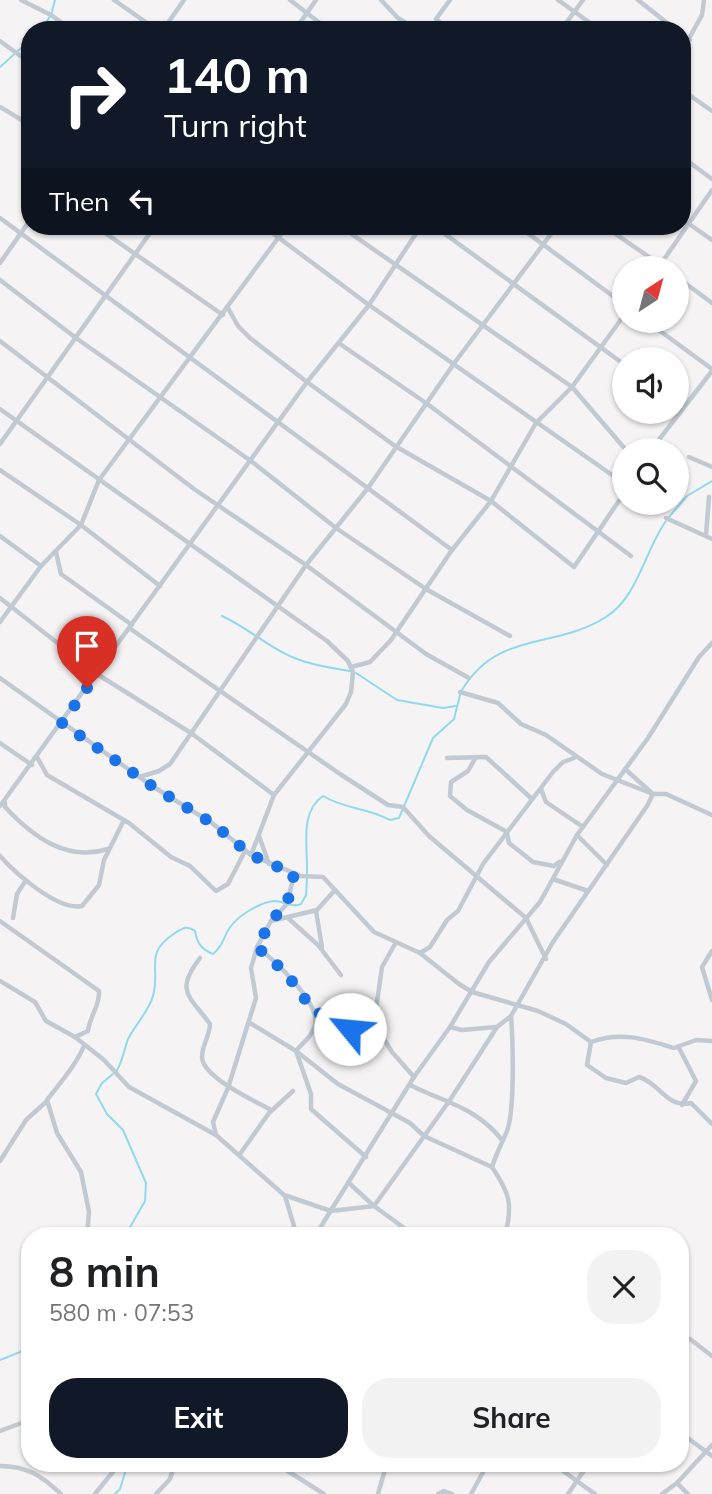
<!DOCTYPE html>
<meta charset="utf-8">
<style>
body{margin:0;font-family:Mulish,sans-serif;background:#f2f2f2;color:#202124;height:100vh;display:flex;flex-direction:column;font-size:26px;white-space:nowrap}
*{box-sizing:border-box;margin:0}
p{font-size:23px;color:#757577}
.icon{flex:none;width:38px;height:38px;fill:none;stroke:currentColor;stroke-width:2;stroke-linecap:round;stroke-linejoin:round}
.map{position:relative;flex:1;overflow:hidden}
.panel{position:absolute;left:21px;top:1227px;width:668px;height:245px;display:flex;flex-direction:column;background:#fff;border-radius:28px;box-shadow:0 2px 5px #0004}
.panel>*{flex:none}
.banner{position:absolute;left:21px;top:21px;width:670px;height:214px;border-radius:28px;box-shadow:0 2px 5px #0004;background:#111827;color:#fff;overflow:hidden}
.needle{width:46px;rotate:36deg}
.tools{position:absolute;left:612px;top:256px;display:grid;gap:14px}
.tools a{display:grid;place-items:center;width:77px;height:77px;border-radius:50%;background:#fff;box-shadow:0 2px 5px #0004;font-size:35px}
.pin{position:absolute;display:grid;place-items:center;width:60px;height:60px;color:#fff;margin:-72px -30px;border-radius:50% 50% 50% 0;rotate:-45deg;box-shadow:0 0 7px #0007}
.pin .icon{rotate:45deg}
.me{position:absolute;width:77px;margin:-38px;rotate:298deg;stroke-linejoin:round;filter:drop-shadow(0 0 5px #0008)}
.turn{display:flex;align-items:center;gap:24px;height:147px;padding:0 28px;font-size:32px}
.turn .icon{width:91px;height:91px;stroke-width:2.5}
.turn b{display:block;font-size:49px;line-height:60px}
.then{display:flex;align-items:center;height:66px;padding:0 28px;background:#0003;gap:14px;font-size:26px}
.round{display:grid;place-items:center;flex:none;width:74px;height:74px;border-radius:28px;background:#f2f2f2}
.head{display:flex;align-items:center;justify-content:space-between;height:119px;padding:0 28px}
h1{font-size:42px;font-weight:700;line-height:52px}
.button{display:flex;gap:14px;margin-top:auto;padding:14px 28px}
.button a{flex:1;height:80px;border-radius:28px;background:#111827;color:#fff;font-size:28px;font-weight:700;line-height:80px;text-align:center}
.button a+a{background:#f2f2f2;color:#202124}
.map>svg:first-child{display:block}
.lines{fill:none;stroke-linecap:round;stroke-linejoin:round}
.stream{stroke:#90daee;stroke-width:2}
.minor{stroke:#c1cad2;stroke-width:4.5}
.route{stroke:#1a73e8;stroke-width:12;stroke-dasharray:0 21.6}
</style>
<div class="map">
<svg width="712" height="1494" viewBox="0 0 712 1494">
<rect width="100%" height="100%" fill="#f5f3f3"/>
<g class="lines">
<!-- stream -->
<g class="stream">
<polyline points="41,30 51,15 55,0"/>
<polyline points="0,67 30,40"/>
<polyline points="669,517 687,496 712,481"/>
<path d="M222,616c27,12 49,34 75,43 18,7 35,9 53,12"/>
<polyline points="356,673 397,700 443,708 456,706"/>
<path d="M462,690c36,-60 92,-40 144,-73 32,-20 39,-67 60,-96"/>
<path d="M307,874c1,-26 -8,-62 16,-78 21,13 46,12 67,24l9,-2 34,-80 21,-19 6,-24"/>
<path d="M117,1070c6,-10 7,-20 11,-31 7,-14 21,-28 25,-43 8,-29 -10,-42 22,-63 8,-5 12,-8 20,-2 2,12 6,18 18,23 11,-8 10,-18 18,-28 8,-11 30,-24 43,-25 11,0 16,7 27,3l5,-9 1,-16"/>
<polyline points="113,1074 102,1083 96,1094 107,1114 123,1130 146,1183 145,1201 125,1236"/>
<polyline points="0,1360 30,1348"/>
<polyline points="115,1494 120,1489 128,1463"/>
</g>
<!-- minor -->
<g class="minor">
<polyline points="21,0 51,15 72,30"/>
<polyline points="114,0 157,30"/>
<polyline points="290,0 329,30"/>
<polyline points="381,0 398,18 418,30"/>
<polyline points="558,0 600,30"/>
<polyline points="638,0 676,30"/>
<polyline points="163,30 184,0"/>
<polyline points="295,30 316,0"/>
<polyline points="437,30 442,24 436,19 450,0"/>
<polyline points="561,30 583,0"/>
<polyline points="682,34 690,40"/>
<polyline points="0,41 30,63"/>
<polyline points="682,51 702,15 704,0"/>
<polyline points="682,90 712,111"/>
<polyline points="0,107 30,125"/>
<polyline points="682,157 712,179"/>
<polyline points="0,218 452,550"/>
<polyline points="682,219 712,240"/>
<polyline points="95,226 223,315"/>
<polyline points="263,226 369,305 625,484"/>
<polyline points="340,226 572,387 626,450"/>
<polyline points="434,226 625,365"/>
<polyline points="518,226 625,305"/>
<polyline points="604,226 665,268"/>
<polyline points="0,263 30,220"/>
<polyline points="658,268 712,190"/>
<polyline points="677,277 712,303"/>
<polyline points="0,280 76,338 251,461 336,528 426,589 510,636"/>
<polyline points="228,308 238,326 250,338 307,382 395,446 491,501 574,567 625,492"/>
<polyline points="645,320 712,369"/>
<polyline points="0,341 194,489 306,565 426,654 469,678"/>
<polyline points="340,344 426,403 631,556"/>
<polyline points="0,409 327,641 348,661 353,672 351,692 346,704 274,795 251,855"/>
<polyline points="0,444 155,226"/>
<polyline points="651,450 712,371"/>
<polyline points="689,457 712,467"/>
<polyline points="0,470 81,525 160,586"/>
<polyline points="646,502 656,511"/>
<polyline points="666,518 712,539"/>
<polyline points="706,535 709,497"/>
<polyline points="0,536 41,566"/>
<polyline points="56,552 61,574 132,625"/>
<polyline points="0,598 97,674 191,733 274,795"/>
<polyline points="0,622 41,566 81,525 99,480 287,226"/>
<polyline points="132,630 340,774 388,805 403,807 429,836 526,918 546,959"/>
<polyline points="351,667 370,662 391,640 452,550 491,501 536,423 572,387 625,314"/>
<path d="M0,678l152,108 60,37 39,32 50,21 22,1 51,55 46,21 39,31 13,8 66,19 28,13 25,18 -4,23 19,13 20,5 13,-6c21,6 28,32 52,26l21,21"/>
<polyline points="460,692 498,703 521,724 546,735 602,774 653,794 666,794 712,815"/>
<polyline points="0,743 32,765"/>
<polyline points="37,757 47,775 129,823 171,857 190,866 216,891 228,884 245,851"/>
<polyline points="476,757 468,771 451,782 450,796 467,810 507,832"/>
<polyline points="447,758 486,757 532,799"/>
<polyline points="139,777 159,771 170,764 306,565 368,488 455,362 557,226"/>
<polyline points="541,789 546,802 583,827"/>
<path d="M5,803v4c28,30 62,55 103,42"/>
<polyline points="0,806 307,382 369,305 421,226"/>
<polyline points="507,833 509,843 533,862 554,866 559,862"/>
<polyline points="577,835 607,865"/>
<polyline points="259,836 269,864"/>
<path d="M0,856c15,17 58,55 82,50l17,-21 5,-25 20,-40"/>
<polyline points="553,879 588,891"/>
<polyline points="316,911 322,947"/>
<polyline points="13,918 17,894 26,880"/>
<polyline points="289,919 318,945 341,975"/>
<path d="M0,921l99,70c1,15 -9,24 -11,40l-13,6"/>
<polyline points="271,921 317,910 335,890"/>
<polyline points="395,944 382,967 374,1023 392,1052 414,1077"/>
<path d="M257,947c16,12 64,56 58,78 -3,12 -12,17 -19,26l15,43v15l55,48"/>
<polyline points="712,951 702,967 712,1000"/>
<polyline points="420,953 430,947 447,920 458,911 483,864 553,772 563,762 574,758"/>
<path d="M200,958c-26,34 -10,38 10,66 0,11 -8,21 -8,33 0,20 53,44 69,53"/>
<polyline points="0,981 35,1002 46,1021 75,1037 104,1060 129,1087 216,1135 284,1195 331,1211 374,1206 450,1100 497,1027 511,1016 553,942 647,806 653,794 625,769"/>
<polyline points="314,1010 350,1029 374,1023"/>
<polyline points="250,1023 296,1051 338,1084 410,1123 424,1136 492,1167"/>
<polyline points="450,1027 462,1030 496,1027"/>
<path d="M591,1042c30,-11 54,-3 83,6l22,-8 16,1"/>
<path d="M84,1046c-8,19 -24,37 -37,54l10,33 24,39 8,40 -2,24"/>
<polyline points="679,1048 696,1081 682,1105"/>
<path d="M410,1085c36,18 66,22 92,55"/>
<polyline points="216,1135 213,1122 228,1088 256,998 251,968 257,947 271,921 287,904 294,874"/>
<polyline points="240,1154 269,1113 293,1091"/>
<polyline points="0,1161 26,1120 47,1101"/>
<polyline points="350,1184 374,1206 415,1236"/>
<polyline points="285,1196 297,1236"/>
<polyline points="315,1236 414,1077 450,1027 489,962 540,902 577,835 648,738 699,657 712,643"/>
<path d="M505,1236c8,-32 5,-42 -13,-69 4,-13 10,-24 15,-36 8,-22 6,-89 4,-115"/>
<polyline points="681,1333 687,1335"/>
<polyline points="690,1339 712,1356"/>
<polyline points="0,1431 30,1420"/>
<polyline points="681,1433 712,1456"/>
<polyline points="275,1463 324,1494"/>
<polyline points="552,1463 595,1494"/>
<path d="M0,1466c27,0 42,10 61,28"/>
<polyline points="677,1483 688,1494"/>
<polyline points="95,1494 120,1463"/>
<polyline points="156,1494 170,1479 175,1463"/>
<polyline points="378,1494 387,1463"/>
<polyline points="438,1494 444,1491 452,1494"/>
<polyline points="471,1494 488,1463"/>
<polyline points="568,1494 589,1463"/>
<polyline points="662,1494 677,1483 712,1445"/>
</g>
</g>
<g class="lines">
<!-- route -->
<polyline class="route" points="87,688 62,723 152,786 212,823 251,855 294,874 287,904 271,921 257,947 286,973 313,1010 350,1029"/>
</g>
</svg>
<div class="tools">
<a><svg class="needle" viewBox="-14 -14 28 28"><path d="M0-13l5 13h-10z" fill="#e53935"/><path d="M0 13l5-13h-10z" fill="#757577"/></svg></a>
<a><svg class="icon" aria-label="sound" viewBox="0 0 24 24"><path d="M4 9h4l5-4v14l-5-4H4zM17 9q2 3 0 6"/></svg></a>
<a><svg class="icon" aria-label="search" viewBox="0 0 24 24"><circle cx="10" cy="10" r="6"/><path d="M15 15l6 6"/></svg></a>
</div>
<div class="pin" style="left:87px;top:688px;background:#d93025"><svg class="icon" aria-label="arrive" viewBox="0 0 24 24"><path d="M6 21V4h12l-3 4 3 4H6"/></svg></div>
<svg class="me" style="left:350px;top:1029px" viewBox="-20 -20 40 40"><circle r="19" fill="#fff"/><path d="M0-13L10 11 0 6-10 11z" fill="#1a73e8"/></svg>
<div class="banner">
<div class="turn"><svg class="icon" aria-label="right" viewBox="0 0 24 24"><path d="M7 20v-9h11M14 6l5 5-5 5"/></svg><div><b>140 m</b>Turn right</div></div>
<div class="then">Then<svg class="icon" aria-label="left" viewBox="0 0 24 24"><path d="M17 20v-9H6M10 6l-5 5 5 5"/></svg></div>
</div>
<section class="panel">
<div class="head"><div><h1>8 min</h1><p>580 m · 07:53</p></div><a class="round"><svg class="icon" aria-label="close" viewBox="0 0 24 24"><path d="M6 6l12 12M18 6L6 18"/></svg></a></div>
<div class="button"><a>Exit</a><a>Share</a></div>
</section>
</div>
